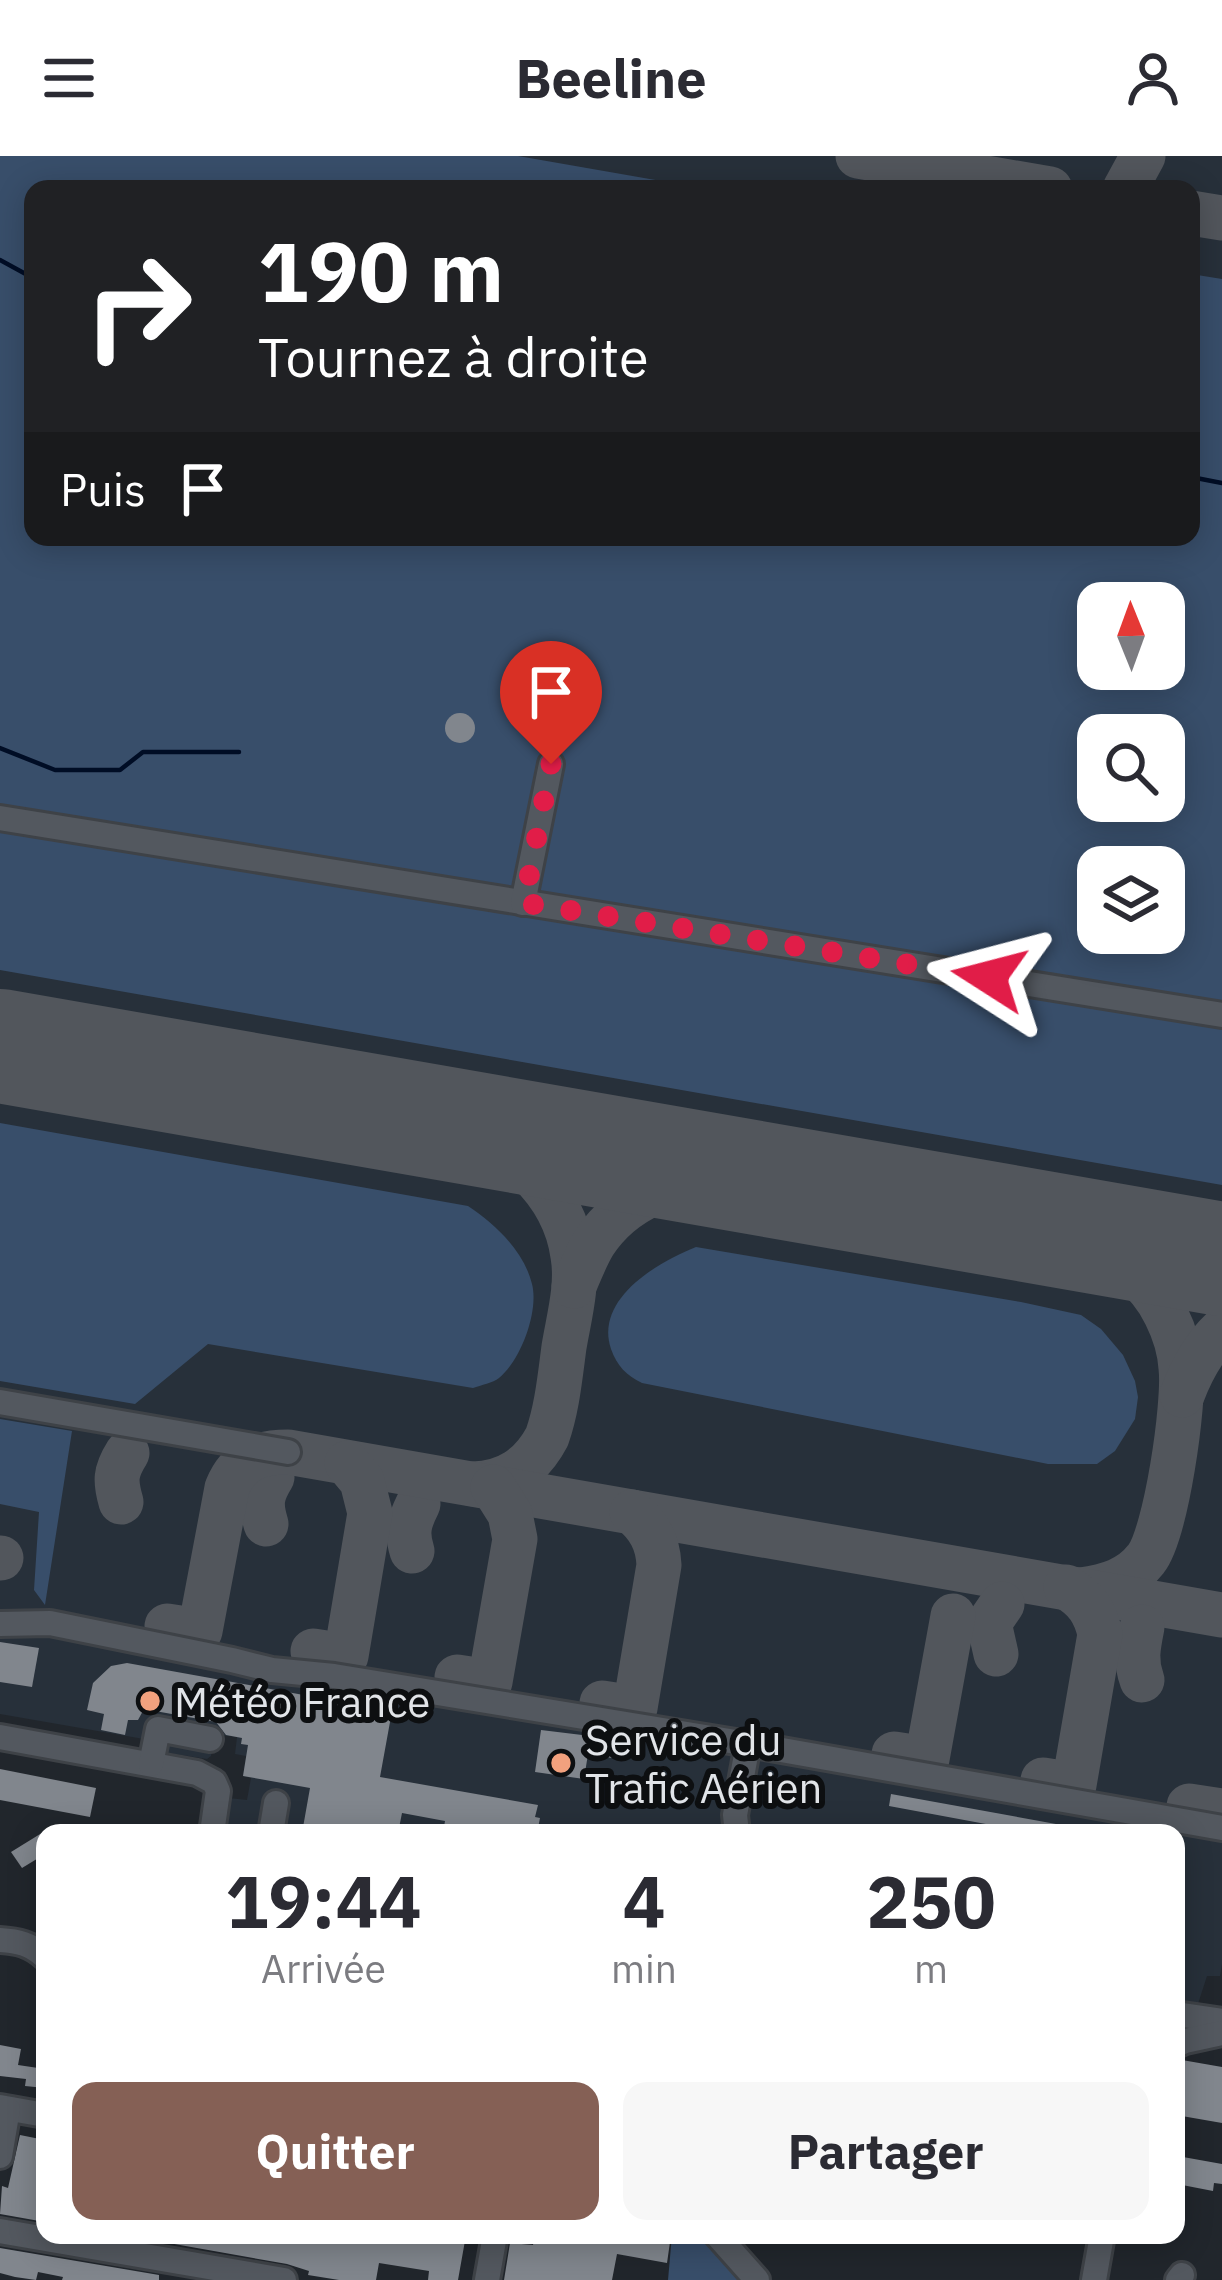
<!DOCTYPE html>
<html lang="fr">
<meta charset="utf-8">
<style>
body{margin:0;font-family:"IBM Plex Sans",sans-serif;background:#f7f7f7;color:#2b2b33;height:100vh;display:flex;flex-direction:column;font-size:45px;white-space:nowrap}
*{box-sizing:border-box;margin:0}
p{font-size:39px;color:#7c7c81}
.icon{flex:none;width:66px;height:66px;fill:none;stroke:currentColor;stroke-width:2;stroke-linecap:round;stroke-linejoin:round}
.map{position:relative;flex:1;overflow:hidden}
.sheet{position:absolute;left:36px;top:1668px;width:1149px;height:420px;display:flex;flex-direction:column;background:#fff;border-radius:24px;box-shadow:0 6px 30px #0003}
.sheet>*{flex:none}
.top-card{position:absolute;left:24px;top:24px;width:1176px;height:366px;border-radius:24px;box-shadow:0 6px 30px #0003;background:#202124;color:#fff;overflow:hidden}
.needle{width:78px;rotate:359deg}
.tools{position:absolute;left:1077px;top:426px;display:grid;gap:24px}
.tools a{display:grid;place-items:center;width:108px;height:108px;border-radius:24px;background:#fff;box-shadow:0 6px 30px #0003;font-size:60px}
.pin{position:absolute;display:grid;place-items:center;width:102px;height:102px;color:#fff;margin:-123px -51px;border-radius:50% 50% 50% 0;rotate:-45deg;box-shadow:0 0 12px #0007}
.pin .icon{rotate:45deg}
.me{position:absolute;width:132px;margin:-66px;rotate:279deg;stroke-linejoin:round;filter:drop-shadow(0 0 9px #0008)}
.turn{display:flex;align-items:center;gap:42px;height:252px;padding:0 36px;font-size:54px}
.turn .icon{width:156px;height:156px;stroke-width:2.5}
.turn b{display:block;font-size:84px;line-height:102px}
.then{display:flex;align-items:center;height:114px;padding:0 36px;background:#0003;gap:24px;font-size:45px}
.eta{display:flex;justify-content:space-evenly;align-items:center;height:204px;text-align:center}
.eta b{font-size:72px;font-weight:800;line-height:84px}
.cta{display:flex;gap:24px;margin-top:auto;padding:24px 36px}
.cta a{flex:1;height:138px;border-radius:24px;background:#856055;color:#fff;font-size:48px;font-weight:800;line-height:138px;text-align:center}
.cta a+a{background:#f7f7f7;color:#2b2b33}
header{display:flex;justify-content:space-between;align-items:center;height:156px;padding:0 36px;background:#fff;font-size:54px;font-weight:800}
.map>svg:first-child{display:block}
.built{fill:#27303a;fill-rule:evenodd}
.green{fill:#384e6a;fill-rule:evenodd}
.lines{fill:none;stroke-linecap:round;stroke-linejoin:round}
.stream{stroke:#000d25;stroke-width:4.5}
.taxiway{stroke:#52565c;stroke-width:45}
.runway{stroke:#52565c;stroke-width:114}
.building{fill:#81868d}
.minor-casing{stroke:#3e4247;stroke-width:30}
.minor{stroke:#53585f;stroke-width:24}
.route{stroke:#e11d48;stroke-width:21;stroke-dasharray:0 37.8}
.poi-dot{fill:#f2a17e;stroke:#0d0f11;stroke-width:4.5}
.labels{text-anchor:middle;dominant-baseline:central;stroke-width:12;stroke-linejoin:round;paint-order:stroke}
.poi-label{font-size:42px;fill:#e1e4e8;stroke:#0d0f11;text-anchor:start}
</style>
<header><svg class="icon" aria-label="menu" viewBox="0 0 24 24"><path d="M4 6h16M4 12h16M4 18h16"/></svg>Beeline<svg class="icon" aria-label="person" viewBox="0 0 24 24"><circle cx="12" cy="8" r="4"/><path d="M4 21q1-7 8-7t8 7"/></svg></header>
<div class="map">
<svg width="1222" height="2124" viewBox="0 0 1222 2124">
<rect width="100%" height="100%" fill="#21262c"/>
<!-- built -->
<path class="built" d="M0,0h1222v1808l-2,12h-13l-10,31 -21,-4v-170h-955l7,-35 19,2 4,-22 -8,-2 3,-20 -11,-2 2,-17 -23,-3 -3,22 -4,3 -39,-6 -7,-11 -161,-28zM33,33h1158v348h-1158zM1098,447h66v66h-66zM1098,579h66v66h-66zM1098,711h66v66h-66z"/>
<!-- green -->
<g class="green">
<path d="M0,0h518l189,33h-674v348h1158v-263l31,5v906l-1222,-215zM1098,447h66v66h-66zM1098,579h66v66h-66zM1098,711h66v66h-66z"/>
<path d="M0,967l468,83c27,18 56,45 64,78 7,27 -11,76 -33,94 -6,5 -18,7 -26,10l-265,-44 -73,60 -135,-23z"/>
<path d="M696,1091l325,55 60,13 20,14 22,26 12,26 3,16 -3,22 -20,32 -18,13h-49l-406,-81c-16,-8 -25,-17 -31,-34 -17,-50 47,-87 85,-102z"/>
<polygon points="0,1263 72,1275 45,1449 34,1434 39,1356 0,1348"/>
<polygon points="672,2079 704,2079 722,2103 742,2124 668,2124"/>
</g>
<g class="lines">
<!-- stream -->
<g class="stream">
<polyline points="0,104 33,122"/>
<polyline points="1191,321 1222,327"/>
<polyline points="0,592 55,614 120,614 143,596 239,596"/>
</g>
<!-- taxiway -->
<g class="taxiway">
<polyline points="858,0 1050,33"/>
<polyline points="1125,33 1143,0"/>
<polyline points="1191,57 1222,62"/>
<path d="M447,966c60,22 117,66 126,134 5,30 -4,61 -9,91 -4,30 -7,62 -17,90 -16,30 -40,46 -74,47"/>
<path d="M1079,1078c34,21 69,43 87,81 8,16 14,36 15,53 4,35 -15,166 -35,191 -16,21 -39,27 -65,31"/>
<path d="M574,1130c6,-14 12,-30 20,-43 32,-49 88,-65 142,-67"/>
<path d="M1182,1239c9,-24 22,-48 40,-65"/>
<path d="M121,1346c-6,-21 -6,-30 6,-49"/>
<path d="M266,1368c-6,-20 -5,-29 6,-47"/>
<path d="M412,1395c-6,-19 -3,-29 6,-47"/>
<polyline points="0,1402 1,1402"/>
<path d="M167,1470l33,5 27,-143c12,-29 32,-36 61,-36l934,163"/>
<path d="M1142,1471c-4,20 -7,34 0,53"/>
<polyline points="313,1495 346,1500 370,1357 362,1325 347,1307"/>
<polyline points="996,1498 989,1467 1002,1448"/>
<polyline points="457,1521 490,1526 515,1383 510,1358 493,1331"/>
<path d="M602,1547l33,5 24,-143c-1,-23 -10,-39 -27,-53"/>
<polyline points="894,1598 927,1603 953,1460"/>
<path d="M1043,1624l31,5 26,-151c-5,-23 -14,-35 -34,-47"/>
<polyline points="1189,1650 1222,1655"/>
</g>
<!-- runway -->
<polyline class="runway" points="0,890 1222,1103"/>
</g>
<!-- building -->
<g class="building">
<circle cx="460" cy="572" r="15"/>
<polygon points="0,1486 39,1492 32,1531 0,1526"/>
<polygon points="127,1507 392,1555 380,1621 538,1649 535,1661 540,1662 537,1677 443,1677 445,1665 402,1657 398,1677 302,1677 310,1632 243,1620 248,1589 241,1588 242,1582 226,1579 216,1566 144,1553 138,1564 128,1564 125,1579 101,1574 104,1558 87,1554 93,1527 111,1510"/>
<polygon points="541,1574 615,1583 612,1602 588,1598 584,1623 535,1616"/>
<polygon points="0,1613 96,1632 90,1661 0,1644"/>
<polygon points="891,1638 1067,1670 1066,1677 1034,1677 889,1650"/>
<polygon points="45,1675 45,1698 22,1712 11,1696"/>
<polygon points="0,1889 21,1893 18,1909 45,1913 45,1932 25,1930 26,1923 0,1920"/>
<polygon points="1182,1904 1222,1911 1222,1967 1176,1959 1176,1936"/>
<polygon points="20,1979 45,1984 45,2004 42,2003 38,2037 45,2038 45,2066 0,2058 2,2030 8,2032"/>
<polygon points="1183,2001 1222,2008 1222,2028 1214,2027 1213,2035 1177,2028"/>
<polygon points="135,2079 466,2079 458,2124 428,2124 429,2115 379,2107 376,2124 339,2124 308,2119 309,2115 287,2108 135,2081"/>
<polygon points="535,2079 671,2079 667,2107 617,2098 612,2124 504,2124 510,2087 533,2089"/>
<polygon points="0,2092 159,2119 159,2124 62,2124 63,2121 38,2116 36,2124 15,2121 0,2117"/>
</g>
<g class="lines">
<!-- minor casing -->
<g class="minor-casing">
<g id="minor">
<polyline points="0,662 1222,859"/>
<polyline points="523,747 551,608"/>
<polyline points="0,1246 288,1296"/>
<polyline points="0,1468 50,1467 232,1504 272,1514 334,1520 748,1588 1222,1672"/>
<polyline points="0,1581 197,1617 214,1626 218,1635 212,1677"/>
<polyline points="151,1608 158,1573 210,1583"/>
<polyline points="271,1677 276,1647"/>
<polyline points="737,1677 735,1659 748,1588"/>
<path d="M0,1784c18,1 31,4 45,17"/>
<polyline points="1176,1858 1222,1865"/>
<polyline points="1176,1889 1185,1885 1222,1877"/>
<polyline points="0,1951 45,1959"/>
<polyline points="0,2000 8,1953"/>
<polyline points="0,2075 284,2124"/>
<polyline points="717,2079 757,2124"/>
<polyline points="487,2124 495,2079"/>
<polyline points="1094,2124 1102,2079"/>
<polyline points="1178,2124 1182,2119"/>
</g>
</g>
<!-- minor -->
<use href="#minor" class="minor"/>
</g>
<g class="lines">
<!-- route -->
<polyline class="route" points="551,608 524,747 989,821"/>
</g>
<!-- markers -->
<g class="poi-dot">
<circle cx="150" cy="1545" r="12"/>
<circle cx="561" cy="1607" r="12"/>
</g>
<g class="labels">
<!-- poi labels -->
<g class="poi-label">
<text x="174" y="1545">Météo France</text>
<text x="585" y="1583">Service du<tspan x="585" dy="48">Trafic Aérien</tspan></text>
</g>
</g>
</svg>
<div class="tools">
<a><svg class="needle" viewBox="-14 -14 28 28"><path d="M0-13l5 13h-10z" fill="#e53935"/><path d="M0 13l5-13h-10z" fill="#7c7c81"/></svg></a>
<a><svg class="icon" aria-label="search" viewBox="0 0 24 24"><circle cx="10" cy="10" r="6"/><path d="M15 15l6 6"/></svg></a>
<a><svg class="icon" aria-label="layers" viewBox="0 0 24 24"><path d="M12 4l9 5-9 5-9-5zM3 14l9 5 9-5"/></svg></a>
</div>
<div class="pin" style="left:551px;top:608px;background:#d93025"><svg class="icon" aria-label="arrive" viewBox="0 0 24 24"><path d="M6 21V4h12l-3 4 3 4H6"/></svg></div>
<svg class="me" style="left:989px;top:821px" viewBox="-20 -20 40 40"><path d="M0-17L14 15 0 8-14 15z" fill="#e11d48" stroke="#fff" stroke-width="4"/></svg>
<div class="top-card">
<div class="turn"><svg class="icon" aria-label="right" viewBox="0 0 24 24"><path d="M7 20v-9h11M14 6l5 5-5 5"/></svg><div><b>190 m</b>Tournez à droite</div></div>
<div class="then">Puis<svg class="icon" aria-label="arrive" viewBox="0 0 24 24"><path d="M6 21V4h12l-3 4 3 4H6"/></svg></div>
</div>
<section class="sheet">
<div class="eta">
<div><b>19:44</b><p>Arrivée</p></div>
<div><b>4</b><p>min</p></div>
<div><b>250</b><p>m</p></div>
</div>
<div class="cta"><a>Quitter</a><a>Partager</a></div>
</section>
</div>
